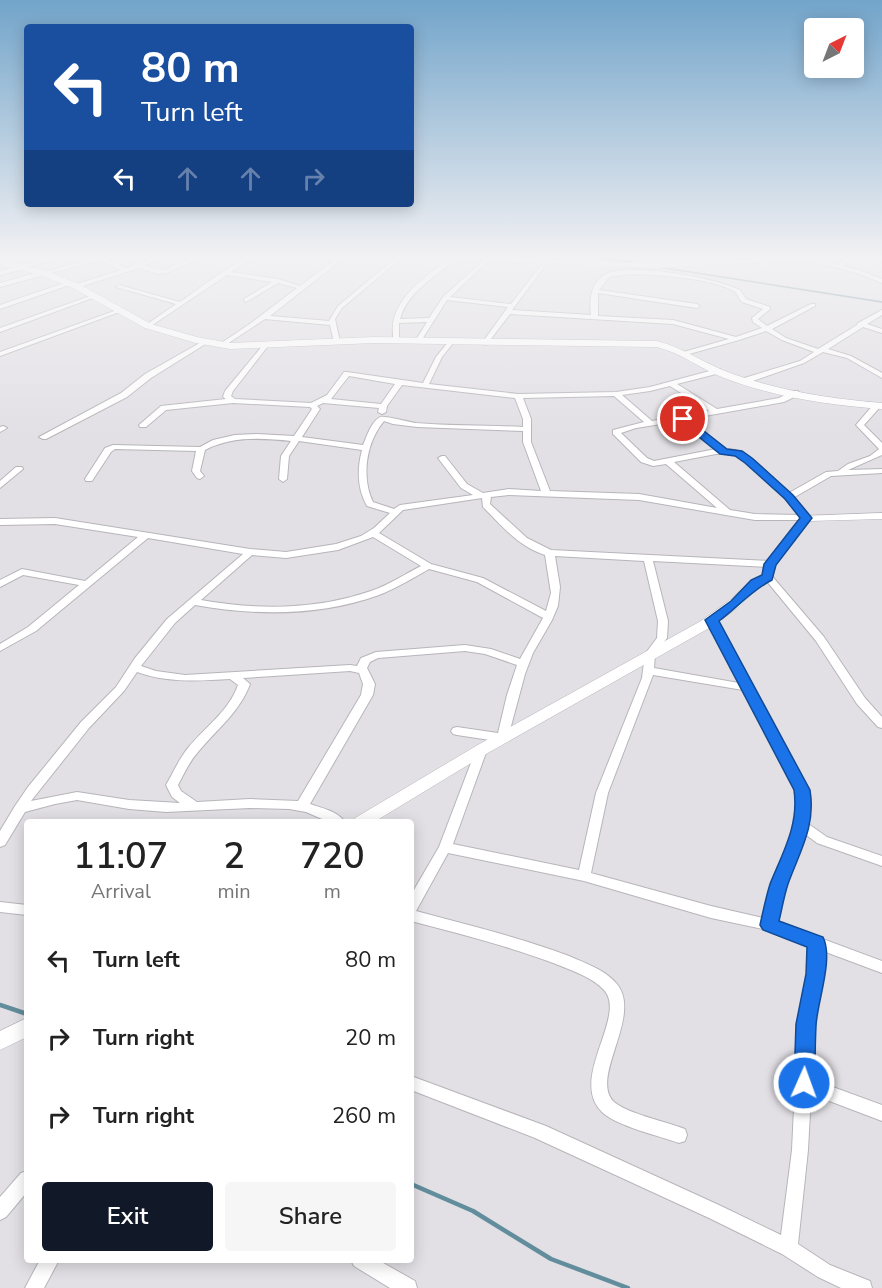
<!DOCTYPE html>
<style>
body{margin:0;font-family:"Nunito Sans",sans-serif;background:#f6f6f6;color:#222;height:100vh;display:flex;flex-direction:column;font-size:22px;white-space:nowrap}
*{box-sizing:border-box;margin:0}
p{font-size:20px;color:#767676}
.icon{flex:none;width:33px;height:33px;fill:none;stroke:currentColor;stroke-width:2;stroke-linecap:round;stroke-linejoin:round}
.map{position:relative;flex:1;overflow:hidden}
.panel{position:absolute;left:24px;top:819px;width:390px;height:444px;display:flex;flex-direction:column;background:#fff;border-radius:6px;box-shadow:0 3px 15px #0003}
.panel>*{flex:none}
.guide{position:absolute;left:24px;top:24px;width:390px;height:183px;border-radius:6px;box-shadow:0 3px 15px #0003;background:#1a4fa0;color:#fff;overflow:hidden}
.needle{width:39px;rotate:42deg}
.fabs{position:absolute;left:804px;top:18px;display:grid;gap:12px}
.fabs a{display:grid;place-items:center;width:60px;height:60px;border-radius:6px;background:#fff;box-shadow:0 3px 15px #0003;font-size:30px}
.pin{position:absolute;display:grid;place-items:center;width:51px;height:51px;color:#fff;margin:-26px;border:3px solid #fff;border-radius:50%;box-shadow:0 2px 6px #0007}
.me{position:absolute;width:66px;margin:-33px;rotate:2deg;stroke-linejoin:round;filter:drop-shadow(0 0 4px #0008)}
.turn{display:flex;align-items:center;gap:21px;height:126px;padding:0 18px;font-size:27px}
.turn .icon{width:78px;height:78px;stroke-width:2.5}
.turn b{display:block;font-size:42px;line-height:51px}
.lanes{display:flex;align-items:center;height:57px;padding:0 18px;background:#0003;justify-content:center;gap:30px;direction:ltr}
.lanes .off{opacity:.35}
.eta{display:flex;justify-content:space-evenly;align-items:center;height:102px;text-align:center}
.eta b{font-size:36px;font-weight:600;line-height:42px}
.action{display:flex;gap:12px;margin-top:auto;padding:12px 18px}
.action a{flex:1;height:69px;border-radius:6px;background:#111827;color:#fff;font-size:24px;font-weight:600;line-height:69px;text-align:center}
.action a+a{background:#f6f6f6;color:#222}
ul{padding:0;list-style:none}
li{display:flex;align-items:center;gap:18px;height:78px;padding:0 18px}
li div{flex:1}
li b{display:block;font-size:22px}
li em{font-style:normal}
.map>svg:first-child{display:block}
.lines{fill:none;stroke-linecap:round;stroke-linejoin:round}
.stream-far1{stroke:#628d9c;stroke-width:1.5}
.stream{stroke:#628d9c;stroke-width:4.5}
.street-casing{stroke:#b7b5ba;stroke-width:2}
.secondary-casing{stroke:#b7b5ba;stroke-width:1}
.primary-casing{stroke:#b7b5ba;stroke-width:1}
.street{fill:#fff;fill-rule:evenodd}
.secondary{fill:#fff;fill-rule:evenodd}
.primary{fill:#fff;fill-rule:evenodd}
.route{fill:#1a73e8;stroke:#114b97;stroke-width:1.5}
</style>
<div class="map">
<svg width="882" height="1288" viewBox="0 0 882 1288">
<rect width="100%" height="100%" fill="#e2e0e5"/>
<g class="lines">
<!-- stream-far1 -->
<g class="stream-far1">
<polyline points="585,255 637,263"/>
<polyline points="658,267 882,302"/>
</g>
<!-- stream -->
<g class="stream">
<polyline points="0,1005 27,1014"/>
<polyline points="411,1184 473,1211 551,1259 628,1288"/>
</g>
<!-- street casing -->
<g class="street-casing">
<g id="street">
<polygon points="57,255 66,255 25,269 0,275 0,271"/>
<polygon points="105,255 114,255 105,259 127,268 160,255 168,255 144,266 164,270 197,255 205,255 167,273 158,274 139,268 76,288 73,286 74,285 121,270 99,260 0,287 0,283 43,271 45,272"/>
<polygon points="249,255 256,255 231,272 278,279 300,286 341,255 348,255 270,316 329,321 338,306 399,255 405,255 342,308 335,319 340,342 337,344 334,342 330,325 265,319 224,346 220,346 220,344 251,323 297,288 278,283 246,302 244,301 244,299 272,282 227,275 148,328 146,327 146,325 176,304 116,287 119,285 180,302 222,272"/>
<polygon points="847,255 853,255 842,266 861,271 882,279 882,283 857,273 815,262 818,260 837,265"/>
<path d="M452,256l5,1c-20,20 -49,33 -57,62l29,-1 14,-21 44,-40 3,2 -1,1 -39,37 61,7 34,-44 3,2 -36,48 79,5c-2,-15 0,-34 15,-41 27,-12 107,4 134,16l6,9 24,8v2l-12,10 9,7 44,-22h4v2l-43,23 14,9 32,11 39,-24 1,-2 24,-13v5l-15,9 15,5v4l-19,-6 -35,22 23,7 31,17v5l-35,-20 -24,-6 -19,11 -57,20h-6v-4l59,-18 14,-9 -32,-12 -16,-9 -27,9 -57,16 -3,-2 1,-1 49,-14 -56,-15 -163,-10 -23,30 -2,1 -3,-2 26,-36 -61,-7 -26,41 -5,-1 11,-18 -28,1v17l-5,1c-9,-40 31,-63 58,-85zM632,274c27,1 79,4 102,17 4,3 4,7 8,11l21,7 -11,9 1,4 9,6 -26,9 -63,-17 -75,-4v-23l99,15 3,-2 -3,-2 -98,-14 10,-13z"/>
<polygon points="70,281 73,283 72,284 0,309 0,305"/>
<polygon points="93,295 98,296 0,332 0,328"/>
<polygon points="117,310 122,311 0,356 0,352"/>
<polygon points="205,340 207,341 207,343 151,378 127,397 46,439 43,439 39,437 121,393 145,374"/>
<path d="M451,340l3,2 -12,15 -13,27 89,10 98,-2 34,-5 67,-18h3v4l-43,11 40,25 62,-11 13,-7h6v4l-14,7 -96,17 37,30 11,1 18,10 35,33 37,-21 12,-1 10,-7 22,-8 9,-7 -23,-24 18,-21 7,2 -17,19 18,18v12l-34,15 34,-1v4l-51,3 -38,22 16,18v4h-54l-116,-20 -130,-5 -18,2 -1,7 37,34 24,12 219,11 5,3 -5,3 -117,-6 15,60 -1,17 -12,16 -1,14 85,15 -33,-63 5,-3 4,1 93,172 1,13 -2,20 20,14 55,19v10l-65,-23 -12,-9 -21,55 -7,33 105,39v12l-59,-22 -1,23 -8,50 -3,55 71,26v16l-71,-27 -3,56 -10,94 32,21 40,16 2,7h-31l-23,-11 -36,-23 -73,-36 -174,-80 -124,-48v-14l135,50 175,80 60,29 11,-85 6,-126 10,-50 1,-28 -41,-16 -57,-12 -127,-37 -136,-28 -32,58c51,14 103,26 153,45 16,7 36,14 47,27 28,31 -26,93 -3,118 12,12 54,21 72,28l2,6 -2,6 -6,2c-19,-7 -63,-17 -77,-31 -34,-33 26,-96 2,-122 -11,-12 -29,-18 -43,-24 -49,-19 -100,-32 -150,-45v-26l28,-48 38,-100h8l2,3 -34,94 126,26 17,-77 46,-115 3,-24 12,-16 1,-17 -14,-60 -89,-5 5,31 -2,19 -6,14 -19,33 -8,21 -18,67 -4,1 -46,-7 -4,-1 -2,-3 2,-3 4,-1 41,6 9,-38 10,-30 -32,-11 -20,-3 -87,7 -8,4 -3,6 8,16 -2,11 -63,109c12,4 27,7 35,18h-16l-23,-10 -17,-3 -39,-1 -84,4 -37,-3 -52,-9 -22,4 -30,8 -20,33 -5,2v-16l15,-25 13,-19 53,-65 35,-35 19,-29 32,-39 76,-65 -95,-16 -112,93 -36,20v-7l28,-17 51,-42 -56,-10 -23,12v-7l22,-11 63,12 53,-44 -83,-13 -55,1v-6l55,-1 195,31 36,3 50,-8 25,-8 13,-8 16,-15 -23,-7c-10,-18 -10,-37 -5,-56l-63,-9 -10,15 -2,23 -4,3 -4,-3 2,-23 10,-15c-29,-3 -59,-5 -86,9l-5,21 4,5 -4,3 -3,-1 -5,-7 4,-20 -81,-2 -4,3 -19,29h-6l-1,-2 20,-31 8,-3 87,2 13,-7 22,-5 22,-1 37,2 18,-27 -2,-2 -77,-4 -67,7 -20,17h-6l-1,-2 22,-19 65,-7 -3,-2 2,-6 38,-46 5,1 -35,45 -2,5 4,3 76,4 16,-8 17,-23h3l76,11 13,-26 13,-16zM349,376l46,8 -14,20 -50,-5zM402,385l113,13 8,21v8c-36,-2 -72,-1 -107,-4 -7,-1 -33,-8 -36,-6 -9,5 -13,19 -17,28l-61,-8 18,-28 -3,-3 6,-3 56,5 -1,4 4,2 4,-2 1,-6zM670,386l39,25 -57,10 -30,-26 28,-4zM614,396l30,26 -31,8v4l28,28 12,4 13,-2 51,44 -78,-14 -89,-3 -19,-49v-23l-8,-21zM384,421l9,3 24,3 106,4v11l18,49 -32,-2 -26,4 -16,-9 -22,-28h-3l-4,2 23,30 12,7 -73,10 -6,4 -21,-7c-12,-25 -7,-60 11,-81zM680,421l36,28 -62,12 -7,-3 -26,-25 15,-5zM716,454c5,0 10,-1 15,0 21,4 54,45 68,61l-44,-1 -25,-4 -56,-48zM482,498l1,9c19,19 36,40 62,48l6,38 -5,18 -63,-33 -52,-14 -52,-31 24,-23zM373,537l48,29c-16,8 -32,19 -50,25 -54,19 -115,19 -170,9l51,-45 34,3 52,-8zM429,569l48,13 66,36 -23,41 -29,-10 -26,-4 -89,7 -15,6 -4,8 -7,-1 -165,10 -29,-4 -15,-5 34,-43 20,-18c61,11 126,11 184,-10 18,-7 34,-17 50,-26zM350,671l9,2 4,11 -2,11 -63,106 -48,-2 -53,3 -16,-11 -3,-6c6,-11 11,-23 20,-33 18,-22 42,-40 52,-68l-7,-6zM137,672c31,11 61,9 93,7l8,6c-9,26 -33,42 -50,63 -9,11 -15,25 -22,37l6,12 8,6 -51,-3 -52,-8 -46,9 58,-73 35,-37zM653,675l90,15 53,100c4,46 -24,84 -33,128l-52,-12 -120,-33 17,-80z"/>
<polygon points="3,426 7,428 0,432 0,427"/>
<polygon points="16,467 22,467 23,469 0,488 0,481"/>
<polygon points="768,574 771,575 824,637 865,698 882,717 882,728 878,727 857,704 816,641 765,579 763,577"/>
<polygon points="0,902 27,905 27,915 0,912"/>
<polygon points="27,1171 27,1192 6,1217 0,1220 0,1197 21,1173"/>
<polygon points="40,1260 59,1260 44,1288 25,1288"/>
<polygon points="351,1260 378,1260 415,1281 417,1288 390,1288 354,1266"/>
</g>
</g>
<!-- secondary casing -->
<g class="secondary-casing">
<g id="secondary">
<polygon points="882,513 882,519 809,521 776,564 772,580 760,586 740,606 711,627 486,754 374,822 353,822 355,818 476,746 701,621 730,600 752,580 762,575 764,564 802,516"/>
<polygon points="27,1018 27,1037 0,1050 0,1031"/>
</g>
</g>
<!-- primary casing -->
<g class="primary-casing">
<g id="primary">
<path d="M411,255c81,0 162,8 243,8 65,1 129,-8 193,-8l-4,2 -188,11 -240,-11z"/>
<path d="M0,259l49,13 30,12 72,40 46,13 33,6 144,-6 283,4c28,7 49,24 76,33 47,17 99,25 149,29v6c-53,-4 -108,-12 -158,-31 -23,-9 -43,-25 -67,-31l-283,-4 -144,6 -34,-6 -51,-15 -72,-40 -30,-12 -43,-12z"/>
</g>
</g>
<!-- street -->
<use href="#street" class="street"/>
<!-- secondary -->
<use href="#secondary" class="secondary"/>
<!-- primary -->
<use href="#primary" class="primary"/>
</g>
<!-- sky -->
<linearGradient id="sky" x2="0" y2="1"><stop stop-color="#72a4ca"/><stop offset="0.59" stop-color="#f2f1f3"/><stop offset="1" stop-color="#f2f1f3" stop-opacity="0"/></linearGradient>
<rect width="882" height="435" fill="url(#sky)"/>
<!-- route -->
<path class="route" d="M679,417h7l41,32 15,2 10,7 41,37 19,23 -36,47 -4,15c-20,10 -35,28 -53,41l91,169c6,36 -10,61 -22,94 -4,12 -6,25 -9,37l44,16c11,22 -6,65 -7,89 -1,19 -1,38 -1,57l-3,7 -8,3 -7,-3 -3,-7 2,-59 10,-50 1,-27 -44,-17 -3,-5c3,-14 6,-28 10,-41 13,-32 29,-59 24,-94l-89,-170 26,-19 20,-21 11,-5 2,-11 36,-46 -15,-19 -40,-36 -10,-7 -15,-2 -41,-33z"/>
</svg>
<div class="fabs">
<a><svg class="needle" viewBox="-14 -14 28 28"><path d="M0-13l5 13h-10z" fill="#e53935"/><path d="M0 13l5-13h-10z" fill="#767676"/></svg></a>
</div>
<div class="pin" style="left:683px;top:419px;background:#d93025"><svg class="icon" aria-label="arrive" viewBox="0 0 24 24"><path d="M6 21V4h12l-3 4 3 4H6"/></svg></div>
<svg class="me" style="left:804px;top:1083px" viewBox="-20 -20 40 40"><circle r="17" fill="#1a73e8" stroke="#fff" stroke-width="3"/><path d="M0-11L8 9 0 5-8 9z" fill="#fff"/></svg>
<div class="guide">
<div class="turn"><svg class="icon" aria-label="left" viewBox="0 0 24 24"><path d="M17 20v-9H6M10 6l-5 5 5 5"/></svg><div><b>80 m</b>Turn left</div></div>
<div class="lanes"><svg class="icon" aria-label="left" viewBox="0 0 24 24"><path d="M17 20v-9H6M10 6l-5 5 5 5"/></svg><svg class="icon off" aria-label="ahead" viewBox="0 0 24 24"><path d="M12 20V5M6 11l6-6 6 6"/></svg><svg class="icon off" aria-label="ahead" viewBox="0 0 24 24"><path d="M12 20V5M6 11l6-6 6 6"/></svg><svg class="icon off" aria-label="right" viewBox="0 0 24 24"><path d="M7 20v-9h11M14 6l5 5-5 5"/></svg></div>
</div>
<section class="panel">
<div class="eta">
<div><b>11:07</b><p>Arrival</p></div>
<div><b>2</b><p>min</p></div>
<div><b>720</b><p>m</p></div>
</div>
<ul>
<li><svg class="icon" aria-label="left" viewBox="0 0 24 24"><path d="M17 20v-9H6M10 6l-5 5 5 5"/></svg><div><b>Turn left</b></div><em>80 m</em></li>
<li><svg class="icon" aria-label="right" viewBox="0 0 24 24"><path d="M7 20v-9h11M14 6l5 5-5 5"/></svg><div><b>Turn right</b></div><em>20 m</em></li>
<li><svg class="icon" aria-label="right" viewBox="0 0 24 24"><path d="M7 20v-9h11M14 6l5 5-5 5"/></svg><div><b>Turn right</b></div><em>260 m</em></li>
</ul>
<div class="action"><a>Exit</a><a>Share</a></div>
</section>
</div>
